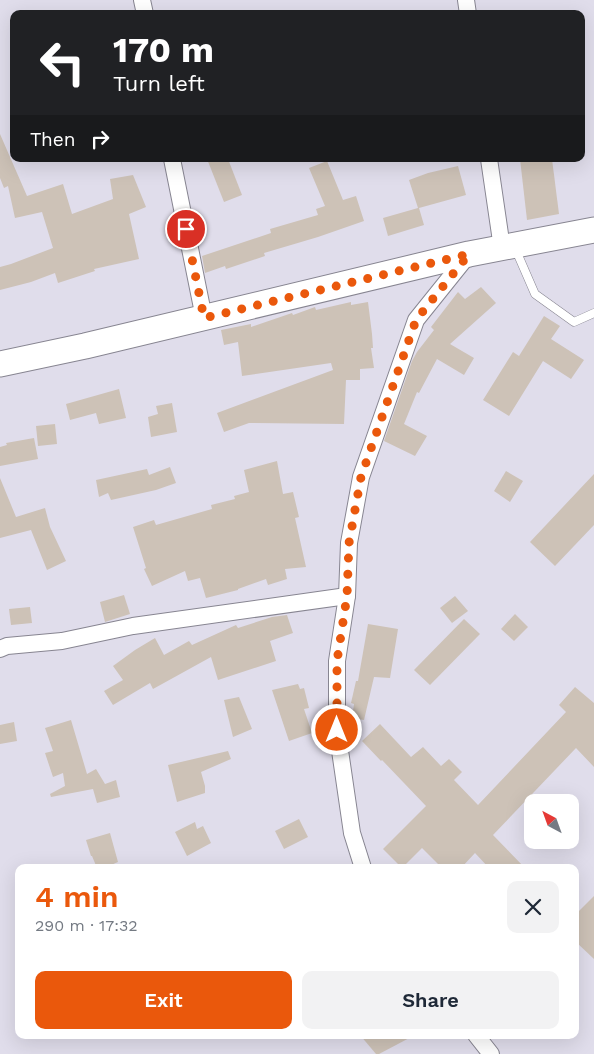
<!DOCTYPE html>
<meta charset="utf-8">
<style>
body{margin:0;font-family:"Work Sans",sans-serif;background:#f2f2f3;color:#1f2937;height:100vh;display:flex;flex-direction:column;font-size:19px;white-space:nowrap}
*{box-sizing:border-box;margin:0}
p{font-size:16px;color:#747a83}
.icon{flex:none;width:28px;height:28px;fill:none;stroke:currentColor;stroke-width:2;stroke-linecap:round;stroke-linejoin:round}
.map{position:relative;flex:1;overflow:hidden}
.panel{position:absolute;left:15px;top:864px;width:564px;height:175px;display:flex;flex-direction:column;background:#fff;border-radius:10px;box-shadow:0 5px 20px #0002}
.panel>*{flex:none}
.top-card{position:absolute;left:10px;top:10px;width:575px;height:152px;border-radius:10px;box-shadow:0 5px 20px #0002;background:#202124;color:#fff;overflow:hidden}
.needle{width:32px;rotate:319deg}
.controls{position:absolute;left:524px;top:794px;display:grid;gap:10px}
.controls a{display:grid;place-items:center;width:55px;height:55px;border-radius:10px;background:#fff;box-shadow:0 5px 20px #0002;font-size:25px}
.pin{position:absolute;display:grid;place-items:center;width:42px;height:42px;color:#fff;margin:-21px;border:2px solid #fff;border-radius:50%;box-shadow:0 1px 5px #0007}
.me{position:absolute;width:55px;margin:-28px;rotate:0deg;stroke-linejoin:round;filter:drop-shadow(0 0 4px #0008)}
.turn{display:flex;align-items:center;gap:18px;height:105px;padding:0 20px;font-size:22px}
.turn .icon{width:65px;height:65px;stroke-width:2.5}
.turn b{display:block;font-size:35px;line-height:42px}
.then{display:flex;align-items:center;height:48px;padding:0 20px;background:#0003;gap:10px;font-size:19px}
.round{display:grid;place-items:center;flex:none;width:52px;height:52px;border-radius:10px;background:#f2f2f3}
.overview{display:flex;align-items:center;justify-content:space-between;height:85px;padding:0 20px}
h1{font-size:30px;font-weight:600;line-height:38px;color:#ea580c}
.cta{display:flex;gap:10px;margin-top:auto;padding:10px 20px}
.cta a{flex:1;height:58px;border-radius:10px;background:#ea580c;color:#fff;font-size:20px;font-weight:600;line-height:58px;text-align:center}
.cta a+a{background:#f2f2f3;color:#1f2937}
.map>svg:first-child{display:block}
.building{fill:#cdc2b7}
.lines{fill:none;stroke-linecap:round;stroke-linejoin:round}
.service-casing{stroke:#878591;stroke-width:9}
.minor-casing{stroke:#878591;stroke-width:18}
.primary-casing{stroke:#878591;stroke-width:27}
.service{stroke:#fff;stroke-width:8}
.minor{stroke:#fff;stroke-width:16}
.primary{stroke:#fff;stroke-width:25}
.route{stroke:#ea580c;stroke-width:9;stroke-dasharray:0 16.2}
</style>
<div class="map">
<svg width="594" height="1054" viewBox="0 0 594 1054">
<rect width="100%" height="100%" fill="#e0ddeb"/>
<!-- building -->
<g class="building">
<polygon points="0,134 27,196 63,184 72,214 113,199 110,179 133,175 146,207 129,214 139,259 94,269 95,271 58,283 55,273 31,282 0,290 0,267 11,264 53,248 42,212 15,218 8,186 4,188 0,178"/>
<polygon points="207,159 228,159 242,195 224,202"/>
<polygon points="520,159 552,159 559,214 527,220"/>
<polygon points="327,161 343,200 356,196 364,221 318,237 264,253 265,256 226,269 225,266 205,273 202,256 271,233 270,229 318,215 316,209 325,206 309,168"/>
<polygon points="458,166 466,195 419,208 424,225 388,236 383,218 418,208 409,180 428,173"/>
<polygon points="481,287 496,303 450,344 474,358 464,375 437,359 419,393 417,392 404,424 427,436 415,456 384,441 412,361 417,352 434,330 431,327 458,292 465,299"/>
<polygon points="351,302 351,305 368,302 372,334 373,348 371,348 374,368 360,369 360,380 346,380 344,424 249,423 224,432 217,413 333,370 331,363 242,376 238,342 224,345 221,330 251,324 251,327 292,313 293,315 315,307 316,310"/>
<polygon points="544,316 560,326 551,339 584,360 571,379 543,361 509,416 483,400 513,352 519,356"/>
<polygon points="119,389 126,418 99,424 96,413 70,420 66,404"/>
<polygon points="172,403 177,432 151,437 148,417 158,414 156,406"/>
<polygon points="55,424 57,444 38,446 36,426"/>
<polygon points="34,438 38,459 0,466 0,447 7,445 6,443"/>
<polygon points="277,461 283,494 293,492 299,517 295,518 306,567 285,569 287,579 268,585 266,579 238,589 238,590 206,598 200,578 188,581 185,571 152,586 144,569 146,568 133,527 154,520 156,525 212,509 211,505 235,499 234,496 249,492 244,470"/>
<polygon points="170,467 176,483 156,490 111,500 108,493 99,497 96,480 147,469 149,475"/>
<polygon points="506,471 523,481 510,502 494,491"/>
<polygon points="594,474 594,525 555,566 530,542"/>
<polygon points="0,478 16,517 45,508 50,527 66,561 47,570 31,530 0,538"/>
<polygon points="124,595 130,614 105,622 100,602"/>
<polygon points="455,596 468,611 452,623 440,608"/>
<polygon points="30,607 32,623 11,625 9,609"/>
<polygon points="515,614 528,627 514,641 501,629"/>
<polygon points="287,615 293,633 270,641 276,661 218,680 211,657 153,689 150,683 113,705 104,691 123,680 113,666 135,650 155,638 164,655 189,641 192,645 236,625 238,628 272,617"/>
<polygon points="464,619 480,634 430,685 414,670"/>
<polygon points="368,624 398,629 390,678 374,677 364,720 352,718 354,704 351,703 356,681 358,681"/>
<polygon points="298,684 300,689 304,688 309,708 304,709 312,733 289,741 272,690"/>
<polygon points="575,687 594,703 594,767 576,748 493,835 525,868 489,868 475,853 461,868 442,868 422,848 402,868 383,849 426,806 382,760 381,761 362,741 380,724 411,757 423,747 441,766 449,759 462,772 454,780 478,805 566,712 559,705"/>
<polygon points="239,697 252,729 233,737 224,700"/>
<polygon points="71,720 87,774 96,769 105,784 116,780 120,797 97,803 93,789 51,797 50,794 65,786 63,773 53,777 45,753 53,751 45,728"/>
<polygon points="14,722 17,741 0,744 0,725"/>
<polygon points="228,751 231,759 201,772 205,786 205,793 177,802 168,765"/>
<polygon points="299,819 308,837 284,849 275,831"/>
<polygon points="195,822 197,829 203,826 211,843 187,856 175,832"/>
<polygon points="110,833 118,862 104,868 97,868 92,856 91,856 86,840"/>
<polygon points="594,896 594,959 575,941 575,915"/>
<polygon points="360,1035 415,1035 379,1054 376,1054"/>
</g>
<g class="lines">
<!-- service casing -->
<g class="service-casing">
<polyline id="service" points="515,248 535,294 574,322 594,313"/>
</g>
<!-- minor casing -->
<g class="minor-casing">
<g id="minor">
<polyline points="142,0 145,14"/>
<polyline points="466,0 468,14"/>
<polyline points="172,159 204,318"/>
<polyline points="489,159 502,248"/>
<polyline points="0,649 7,646 62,641 133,626 347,596"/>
<polyline points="363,868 352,833 337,730 337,661 347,596 349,543 361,477 416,320 469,254"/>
<polyline points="476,1035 491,1054"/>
</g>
</g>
<!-- primary casing -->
<g class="primary-casing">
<polyline id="primary" points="0,364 85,346 469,254 594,230"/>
</g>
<!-- service -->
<use href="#service" class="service"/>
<!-- minor -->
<use href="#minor" class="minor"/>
<!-- primary -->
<use href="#primary" class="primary"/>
</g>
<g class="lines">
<!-- route -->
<polyline class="route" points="186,229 204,318 469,254 416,320 361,477 349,543 347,596 337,661 337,730"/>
</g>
</svg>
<div class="controls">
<a><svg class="needle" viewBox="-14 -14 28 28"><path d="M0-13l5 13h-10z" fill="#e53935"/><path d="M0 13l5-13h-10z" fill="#747a83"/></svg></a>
</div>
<div class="pin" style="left:186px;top:229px;background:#d93025"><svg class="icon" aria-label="arrive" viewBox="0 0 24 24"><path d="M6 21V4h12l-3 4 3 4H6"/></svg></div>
<svg class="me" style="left:337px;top:730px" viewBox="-20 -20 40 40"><circle r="17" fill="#ea580c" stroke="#fff" stroke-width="3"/><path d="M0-11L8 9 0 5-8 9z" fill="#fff"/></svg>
<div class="top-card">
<div class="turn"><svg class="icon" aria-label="left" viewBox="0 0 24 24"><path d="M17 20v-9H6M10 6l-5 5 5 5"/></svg><div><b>170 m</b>Turn left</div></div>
<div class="then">Then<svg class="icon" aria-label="right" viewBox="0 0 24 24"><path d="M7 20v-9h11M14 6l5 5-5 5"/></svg></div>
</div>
<section class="panel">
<div class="overview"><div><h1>4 min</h1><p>290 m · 17:32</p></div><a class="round"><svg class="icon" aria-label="close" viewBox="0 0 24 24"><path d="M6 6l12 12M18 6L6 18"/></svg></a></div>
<div class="cta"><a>Exit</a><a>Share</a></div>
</section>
</div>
